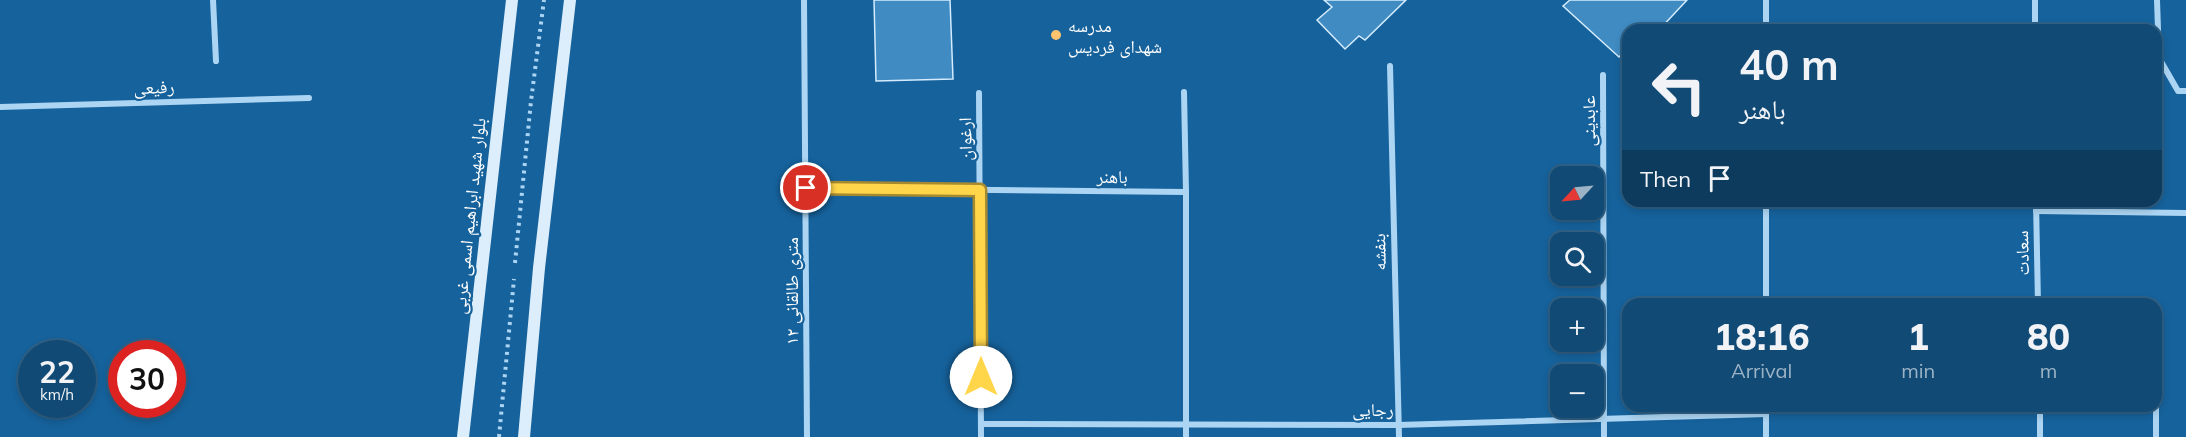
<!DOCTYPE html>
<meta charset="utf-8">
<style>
body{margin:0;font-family:Mulish,"Noto Naskh Arabic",sans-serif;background:#1e547d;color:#f1f3f6;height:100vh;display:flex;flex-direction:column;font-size:22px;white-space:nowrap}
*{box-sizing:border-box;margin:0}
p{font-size:20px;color:#9cb3c5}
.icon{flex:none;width:33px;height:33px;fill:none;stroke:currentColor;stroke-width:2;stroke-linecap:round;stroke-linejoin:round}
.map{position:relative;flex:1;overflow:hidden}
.drawer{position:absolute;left:1622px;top:298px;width:540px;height:114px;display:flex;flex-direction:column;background:#104a75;border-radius:18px;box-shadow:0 3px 9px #0003,0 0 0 2px #306287}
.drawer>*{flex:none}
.guide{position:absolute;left:1622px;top:24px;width:540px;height:183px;border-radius:18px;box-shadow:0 3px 9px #0003,0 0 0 2px #306287;background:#104a75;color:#f1f3f6;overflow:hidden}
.needle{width:39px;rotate:244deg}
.buttons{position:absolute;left:1550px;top:166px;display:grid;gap:12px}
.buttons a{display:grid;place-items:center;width:54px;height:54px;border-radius:12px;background:#104a75;box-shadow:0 3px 9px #0003,0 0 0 2px #306287;font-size:30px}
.speed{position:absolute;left:18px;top:340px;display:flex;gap:12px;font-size:30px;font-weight:700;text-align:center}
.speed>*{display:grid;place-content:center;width:78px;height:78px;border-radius:50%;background:#104a75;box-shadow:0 3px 9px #0003,0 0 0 2px #306287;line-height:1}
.speed small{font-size:15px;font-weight:400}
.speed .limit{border:9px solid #d22;background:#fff;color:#111}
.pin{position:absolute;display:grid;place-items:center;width:51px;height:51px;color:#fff;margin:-26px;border:3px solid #fff;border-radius:50%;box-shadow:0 2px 6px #0007}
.me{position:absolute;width:66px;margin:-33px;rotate:0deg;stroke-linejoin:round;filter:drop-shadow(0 0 4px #0008)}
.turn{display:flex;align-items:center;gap:21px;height:126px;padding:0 18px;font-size:27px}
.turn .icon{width:78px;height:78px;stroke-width:2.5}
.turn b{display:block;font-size:42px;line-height:51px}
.then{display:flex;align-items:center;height:57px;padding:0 18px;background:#0003;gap:12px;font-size:22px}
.eta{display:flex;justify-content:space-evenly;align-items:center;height:102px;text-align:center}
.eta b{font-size:36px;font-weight:800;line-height:42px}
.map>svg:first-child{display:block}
.building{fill:#3f8bc2;stroke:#d4ecfd;stroke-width:1.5}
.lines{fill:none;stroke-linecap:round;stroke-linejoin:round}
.path{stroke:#acd5f3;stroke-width:4;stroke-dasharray:3 4.5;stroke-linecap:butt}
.street{stroke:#acd5f3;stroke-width:6}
.secondary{stroke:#dceefc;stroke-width:12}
.route-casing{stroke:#a68a30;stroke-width:15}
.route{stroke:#ffd54a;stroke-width:10}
.poi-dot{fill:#ffc26e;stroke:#16629c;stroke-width:2}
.labels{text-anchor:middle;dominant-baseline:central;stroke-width:4.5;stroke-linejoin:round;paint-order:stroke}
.poi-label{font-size:18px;fill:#fff;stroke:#16629c;text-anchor:start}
.street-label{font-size:18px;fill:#fff;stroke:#16629c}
</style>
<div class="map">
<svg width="2186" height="437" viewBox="0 0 2186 437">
<rect width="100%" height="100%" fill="#16629c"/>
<!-- building -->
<g class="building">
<polygon points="874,0 950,0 953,79 876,81"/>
<polygon points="1324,0 1406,0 1365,40 1359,36 1345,49 1317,20 1332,7"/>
<polygon points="1570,0 1687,0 1659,30 1628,30 1628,48 1619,57 1563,6"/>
</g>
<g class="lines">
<!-- path -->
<g class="path">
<polyline points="515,263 531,101 544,0"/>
<polyline points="499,437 514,279"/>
</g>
<!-- street -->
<g class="street">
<polyline points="213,0 216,61"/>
<polyline points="804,0 807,437"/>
<polyline points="2035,0 2035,30"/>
<polyline points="2157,0 2159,58 2178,91 2186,91"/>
<polyline points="1766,30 1766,0"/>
<polyline points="1390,66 1399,437"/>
<polyline points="1603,75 1604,437"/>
<polyline points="1184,92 1186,192 1186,437"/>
<polyline points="979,93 981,437"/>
<polyline points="0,107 309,98"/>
<polyline points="805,188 1186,192"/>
<polyline points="2036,201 2038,304"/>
<polyline points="2036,211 2186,213"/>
<polyline points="1766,304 1766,201"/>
<polyline points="1766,406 1766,437"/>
<polyline points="2040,406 2040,437"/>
<polyline points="2156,407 2156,437"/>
<polyline points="981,424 1398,425 1766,414"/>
</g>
<!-- secondary -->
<g class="secondary">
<polyline points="463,437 512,0"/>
<polyline points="524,437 539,268 570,0"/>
</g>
</g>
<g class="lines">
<!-- route casing -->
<g class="route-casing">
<polyline id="route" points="806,188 980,190 981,377"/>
</g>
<!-- route -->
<use href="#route" class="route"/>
</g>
<!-- markers -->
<circle class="poi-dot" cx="1056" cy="35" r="6"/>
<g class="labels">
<!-- poi labels -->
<g class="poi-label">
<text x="1068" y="25">مدرسه<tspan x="1068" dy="21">شهدای فردیس</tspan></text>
</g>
<!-- street labels -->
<g class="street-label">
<text transform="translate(154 87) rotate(-2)">رفیعی</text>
<text transform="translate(1588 121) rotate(-90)">عابدینی</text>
<text transform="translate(965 139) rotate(-91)">ارغوان</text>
<text x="1112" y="176">باهنر</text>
<text transform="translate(469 216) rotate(-84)">بلوار شهید ابراهیم اسمی غربی</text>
<text transform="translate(1379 252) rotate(-91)">بنفشه</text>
<text transform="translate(2022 253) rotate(-91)">سعادت</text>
<text transform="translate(791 291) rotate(-90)">۱۲ متری طالقانی</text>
<text x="1373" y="409">رجایی</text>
</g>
</g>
</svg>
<div class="buttons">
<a><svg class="needle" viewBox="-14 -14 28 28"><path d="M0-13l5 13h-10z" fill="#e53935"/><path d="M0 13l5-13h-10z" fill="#9cb3c5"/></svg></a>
<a><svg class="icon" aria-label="search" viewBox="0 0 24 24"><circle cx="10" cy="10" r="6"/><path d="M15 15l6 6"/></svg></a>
<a>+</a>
<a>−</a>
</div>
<div class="speed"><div>22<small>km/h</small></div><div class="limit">30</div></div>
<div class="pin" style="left:806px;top:188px;background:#d93025"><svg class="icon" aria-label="arrive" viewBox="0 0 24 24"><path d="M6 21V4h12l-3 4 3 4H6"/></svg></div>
<svg class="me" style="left:981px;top:377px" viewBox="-20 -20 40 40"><circle r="19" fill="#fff"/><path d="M0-13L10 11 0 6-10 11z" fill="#ffd54a"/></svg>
<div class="guide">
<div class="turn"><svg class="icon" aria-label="left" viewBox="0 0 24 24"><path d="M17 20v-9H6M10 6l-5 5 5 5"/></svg><div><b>40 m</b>باهنر</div></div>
<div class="then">Then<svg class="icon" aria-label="arrive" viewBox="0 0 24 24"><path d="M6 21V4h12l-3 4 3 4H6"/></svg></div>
</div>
<section class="drawer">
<div class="eta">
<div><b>18:16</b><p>Arrival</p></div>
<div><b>1</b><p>min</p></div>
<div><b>80</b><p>m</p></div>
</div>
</section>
</div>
